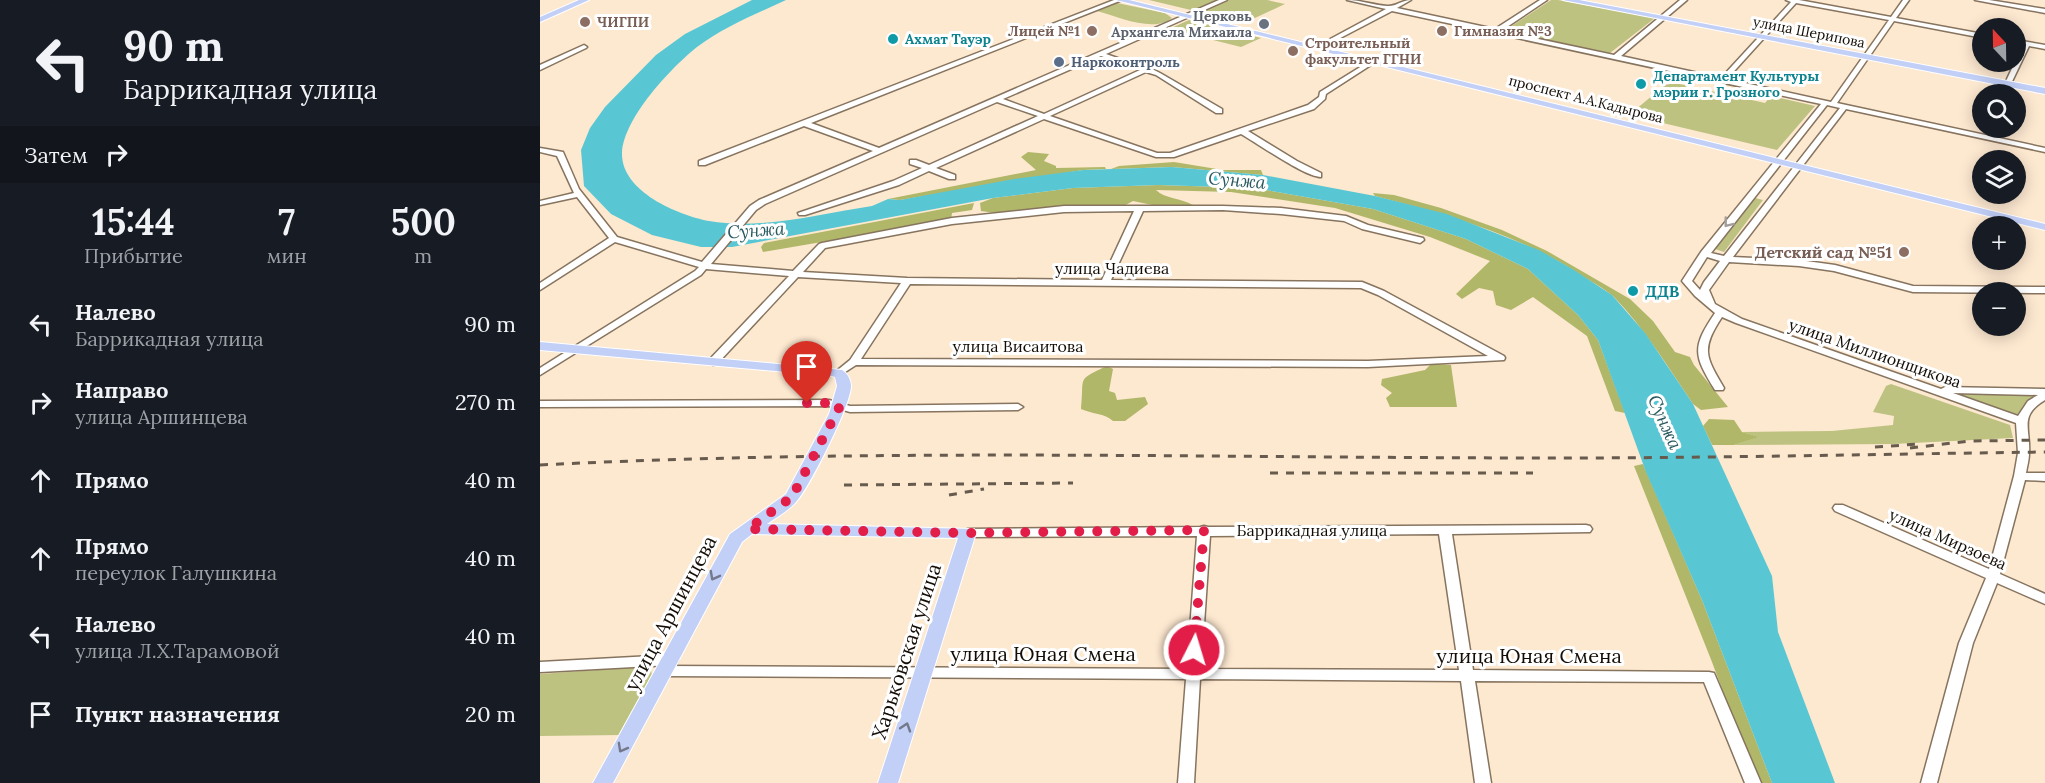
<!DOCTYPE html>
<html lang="ru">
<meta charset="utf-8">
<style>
body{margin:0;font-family:Lora,serif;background:#20242c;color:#f1f3f6;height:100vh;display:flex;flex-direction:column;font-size:22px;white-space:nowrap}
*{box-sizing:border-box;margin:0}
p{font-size:20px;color:#9ea1a6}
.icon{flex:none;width:33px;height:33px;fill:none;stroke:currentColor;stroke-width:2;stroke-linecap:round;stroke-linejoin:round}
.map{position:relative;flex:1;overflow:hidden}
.panel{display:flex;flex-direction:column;background:#171b24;width:540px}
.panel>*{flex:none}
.banner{background:#171b24;color:#f1f3f6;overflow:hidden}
.needle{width:39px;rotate:338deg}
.fabs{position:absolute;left:1432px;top:18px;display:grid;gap:12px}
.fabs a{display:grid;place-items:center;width:54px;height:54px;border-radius:50%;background:#171b24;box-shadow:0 3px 15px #0003;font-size:30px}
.pin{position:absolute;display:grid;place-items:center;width:51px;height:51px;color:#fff;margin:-62px -26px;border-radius:50% 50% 50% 0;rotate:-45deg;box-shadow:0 0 6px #0007}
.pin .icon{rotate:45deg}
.me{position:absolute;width:66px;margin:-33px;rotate:5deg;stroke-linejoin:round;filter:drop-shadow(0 0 4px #0008)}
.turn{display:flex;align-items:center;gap:21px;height:126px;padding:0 24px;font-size:27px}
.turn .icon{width:78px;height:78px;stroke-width:2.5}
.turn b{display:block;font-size:42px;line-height:51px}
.then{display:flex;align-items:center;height:57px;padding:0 24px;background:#0003;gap:12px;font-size:22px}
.eta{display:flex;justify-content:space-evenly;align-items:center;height:102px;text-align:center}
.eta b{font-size:36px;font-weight:700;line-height:42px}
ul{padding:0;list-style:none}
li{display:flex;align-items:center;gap:18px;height:78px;padding:0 24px}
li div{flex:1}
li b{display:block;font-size:22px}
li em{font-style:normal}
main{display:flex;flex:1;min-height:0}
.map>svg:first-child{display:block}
.green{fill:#bdc280}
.forest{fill:#b1b768}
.water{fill:#58c7d3}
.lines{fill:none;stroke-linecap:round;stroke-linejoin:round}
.minor-casing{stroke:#87745f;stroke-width:3}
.major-casing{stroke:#fff;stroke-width:2}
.minor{fill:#fff;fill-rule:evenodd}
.major{fill:#c2cff7;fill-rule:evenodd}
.rail{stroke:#675b4e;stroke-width:3;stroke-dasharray:8 8;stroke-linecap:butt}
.oneway{stroke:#a19e9b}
.oneway2{stroke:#74788b}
.route{stroke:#e11d48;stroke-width:10;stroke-dasharray:0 18}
.education-dot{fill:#8d6e63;stroke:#fff;stroke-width:2}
.worship-dot{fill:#6b7280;stroke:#fff;stroke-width:2}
.culture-dot{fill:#0f9aa8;stroke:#fff;stroke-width:2}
.service-dot{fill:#5c6f8a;stroke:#fff;stroke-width:2}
.labels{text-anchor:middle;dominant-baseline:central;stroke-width:6;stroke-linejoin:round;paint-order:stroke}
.far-worship-label{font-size:14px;font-weight:bold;fill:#5b616d;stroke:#fff;text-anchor:end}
.far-education-label{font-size:14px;font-weight:bold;fill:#785e54;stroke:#fff;text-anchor:start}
.far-street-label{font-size:14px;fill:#140d06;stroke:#fff}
.far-culture-label{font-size:14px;font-weight:bold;fill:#0d838f;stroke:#fff;text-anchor:start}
.far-service-label{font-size:14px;font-weight:bold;fill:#4e5e75;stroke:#fff;text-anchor:start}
.education-label{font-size:16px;font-weight:bold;fill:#785e54;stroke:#fff;text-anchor:end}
.street-label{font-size:16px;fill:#140d06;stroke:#fff}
.culture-label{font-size:16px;font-weight:bold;fill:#0d838f;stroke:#fff;text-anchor:start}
.water-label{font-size:18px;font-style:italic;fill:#2a5a60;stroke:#fff}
.near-street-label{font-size:20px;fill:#140d06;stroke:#fff}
</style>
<main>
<section class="panel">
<div class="banner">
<div class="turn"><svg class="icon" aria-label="left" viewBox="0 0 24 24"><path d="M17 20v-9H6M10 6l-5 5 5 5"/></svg><div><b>90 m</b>Баррикадная улица</div></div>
<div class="then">Затем<svg class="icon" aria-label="right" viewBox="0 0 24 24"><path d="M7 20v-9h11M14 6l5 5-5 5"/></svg></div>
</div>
<div class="eta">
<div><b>15:44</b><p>Прибытие</p></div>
<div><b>7</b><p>мин</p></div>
<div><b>500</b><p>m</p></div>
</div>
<ul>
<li><svg class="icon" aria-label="left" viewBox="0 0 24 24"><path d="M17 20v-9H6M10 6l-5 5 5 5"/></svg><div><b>Налево</b><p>Баррикадная улица</p></div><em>90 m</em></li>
<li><svg class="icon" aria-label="right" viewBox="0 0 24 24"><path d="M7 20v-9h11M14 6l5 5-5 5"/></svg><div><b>Направо</b><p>улица Аршинцева</p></div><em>270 m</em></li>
<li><svg class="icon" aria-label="ahead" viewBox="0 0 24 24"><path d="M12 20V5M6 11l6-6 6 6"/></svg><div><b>Прямо</b></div><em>40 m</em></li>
<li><svg class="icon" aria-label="ahead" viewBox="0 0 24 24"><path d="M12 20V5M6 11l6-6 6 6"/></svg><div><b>Прямо</b><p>переулок Галушкина</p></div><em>40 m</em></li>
<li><svg class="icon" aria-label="left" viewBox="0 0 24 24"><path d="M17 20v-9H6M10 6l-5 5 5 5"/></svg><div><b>Налево</b><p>улица Л.Х.Тарамовой</p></div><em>40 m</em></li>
<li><svg class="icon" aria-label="arrive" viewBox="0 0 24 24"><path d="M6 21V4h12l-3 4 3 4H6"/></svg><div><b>Пункт назначения</b></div><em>20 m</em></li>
</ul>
</section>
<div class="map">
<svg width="1505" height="783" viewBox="0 0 1505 783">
<rect width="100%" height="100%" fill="#fde8d0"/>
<!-- green -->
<g class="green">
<polygon points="609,0 680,0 655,11"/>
<polygon points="689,0 727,0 745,4 702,24 659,13"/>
<polygon points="1011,0 1018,0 1115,18 1070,53 964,31"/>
<path d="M577,3l48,10 7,5c-18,15 -53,-1 -75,-7z"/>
<polygon points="649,20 721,38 701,47 629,29"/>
<polygon points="1135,83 1225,103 1231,96 1275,106 1237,150 1089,115 1125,85"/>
<polygon points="1215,198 1223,200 1184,252 1175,249"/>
<polygon points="1351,384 1470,425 1473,438 1353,444 1194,445 1218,437 1202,432 1292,431 1353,425 1354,416 1333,412 1346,386"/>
<polygon points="1396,390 1505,392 1481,421"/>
<polygon points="99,667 111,670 112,676 81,735 0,736 0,674"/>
</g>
<!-- forest -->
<g class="forest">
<polygon points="488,152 509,154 504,161 516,166 516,168 565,167 566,169 543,170 360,200 348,199 496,170 481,157"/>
<polygon points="634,162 683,170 721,170 723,175 632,167 571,169 579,166"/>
<path d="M618,185l97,3 118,21 93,30 62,30 50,46 20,25 27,73 -10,-2 -28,-75 -54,-39 -22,13 -15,-5 -3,-14 -14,-3 -17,11 -6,-5 34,-33 -60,-24 -95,-29 -104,-16 -75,-2c9,9 25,8 37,15l-36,1 -24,-5 -11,6 -61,-1 -58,8 -22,-3 -1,-8 13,-5 80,-10z"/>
<path d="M833,193l21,2 47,13 61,22 45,21 83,48 23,22 22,31 15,5 4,8 34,42 -27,3 -8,-6c-25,-37 -48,-75 -79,-107 -8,-7 -18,-13 -27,-18 -63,-43 -139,-64 -212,-83z"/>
<polygon points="434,203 432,210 412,213 411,220 223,252 221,247 224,243"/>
<polygon points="891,364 911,365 917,407 850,407 846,398 852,393 841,385 842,379 885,370"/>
<path d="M567,366l6,3 -4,22 6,2 2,7 28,-3 3,7 -23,17h-12c-8,-8 -22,-7 -32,-12 4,-33 -6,-28 26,-43z"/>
<polygon points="1169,419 1194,420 1202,432 1219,437 1194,445 1172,445 1163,426"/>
<polygon points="1103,464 1162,600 1232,783 1217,783 1172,662 1094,466"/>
</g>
<!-- water -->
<path class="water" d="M212,0h34c-30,14 -62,27 -89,47 -26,21 -73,70 -75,106 -1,38 55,62 87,68 53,9 110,-7 163,-15l16,-7 12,1 114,-21 69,-9 89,-3 91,8 112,21 72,18 92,36 35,20 38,25 33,38 48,71 79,172 6,56 57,151h-63l-70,-183 -56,-128 -48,-132 -20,-25 -50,-46 -62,-30 -93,-30 -118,-21 -97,-3 -85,3 -80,10 -261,49h-31l-49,-12 -41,-21 -27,-28 -3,-36 9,-22 15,-21 51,-52 29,-21z"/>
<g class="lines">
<!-- minor casing -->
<g class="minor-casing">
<g id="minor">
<path d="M574,0h8l-311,123 68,25 340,-148h8l-121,54 40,14h4l10,5 62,36v4h-6l-60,-38 -10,-3 -96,44 107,37h13l138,-48 11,-8 1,-5 50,-31h4v2l-48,31 -1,5 -11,10 -66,22 49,30 24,12v4c-16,0 -64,-34 -80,-43l-67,23h-18l-112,-38 -108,49 19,7v4h-6l-20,-8 -30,14 -94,30h-6l-1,-2 95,-32 29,-13 -12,-4v-4h6l13,5 109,-49 -41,-14 -232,102 -9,6 -45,54 82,7 26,-27 3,-1 130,-25 112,-12h159l58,2 65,8 22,9 55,13 1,2 -4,3 -58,-14 -18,-8 -63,-7 -58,-4 -80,1 -32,69 251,2 22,9 120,65 1,2 -1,2 -136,7 -512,-2 -17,11 -5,-3 16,-13 51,-77 -103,-6 -81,87 -4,1 -5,-3 1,-2 80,-84 -83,-7 -5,6 -161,100v-7l155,-97 4,-4 -84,-25 -75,48v-7l69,-45 -32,-41 -37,8v-4l34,-8 -17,-37 -17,-4v-4l23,4 16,37 38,48 85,25 48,-56 9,-6 114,-49 -69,-25 -99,39h-6v-4zM561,56l39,14 -96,44 -41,-15zM594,211l-32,69 -195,-2 -104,-6 22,-24 127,-24 112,-12zM370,284l451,4 17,7 110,61 -120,5 -507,-2z"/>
<path d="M807,0c14,0 26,5 40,6 8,1 15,-6 24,-6l-14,8 98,21 45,-29h7l-46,31 113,24 66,-55h7l-66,56 100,22 70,-76 -5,-2h13l92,17 12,-17h6l-13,18 87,16v4l-89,-17 -57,82 208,45v4l-199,-43 -113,148 66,3 36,5 78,21 132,1v6l-132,-1 -79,-21 -35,-5 -70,-4 -20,28 6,14 27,15 199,70 4,-2 100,2v11c-27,16 -14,29 -16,54 0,6 -2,12 -3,19h19v8l-20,-1 -25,94 45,20v10l-48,-21 -24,60 -36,140h-16l38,-140 27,-65 -151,-67 -2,-3 2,-3h8l146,64 25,-93 4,-23 -2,-30 -280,-100 -14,-6c-21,32 -17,39 2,71l-1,2h-8c-22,-35 -23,-43 0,-77l-20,-17 -13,-15 19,-29 120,-148 -429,-93 -67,35h-4v-2l65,-35zM1256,3l93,17 -58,82 -104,-23zM1287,105l13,3 -116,148 -13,-3zM1167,257l13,4 -16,21 -4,8 -8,-9zM1413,393l85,2 -10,6 -10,15z"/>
<polygon points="1435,0 1449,0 1505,9 1505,13"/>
<polygon points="1476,40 1505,45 1505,49 1489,46 1466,94 1460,94 1483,45 1476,44"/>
<polygon points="44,45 47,47 46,48 0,70 0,65"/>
<polygon points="289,400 310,406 478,404 483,407 478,410 310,412 289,406 0,407 0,401"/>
<path d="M1046,525l4,1 2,3 -2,3 -138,2 21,136 236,2 5,1 47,110h-16l-41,-101 -229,-1 16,102h-16l-14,-102 -261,-2 -6,104h-16l8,-104 -522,-3 -5,-1 -2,-4 2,-4 5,-1 523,3 10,-133 -229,1 -4,-1 -2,-3 2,-3 4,-1 232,-2 4,-1 4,1zM899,534l20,136 -258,-1 9,-133z"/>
<polygon points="131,655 136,656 138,660 136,664 131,665 0,672 0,662"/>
</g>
</g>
<!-- major casing -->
<g class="major-casing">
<g id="major">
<polygon points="39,0 49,0 0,22 0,17"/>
<polygon points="576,0 589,0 1505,224 1505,230"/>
<polygon points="1023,0 1039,0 1505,88 1505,94"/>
<path d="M0,342l302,28c5,3 8,8 9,15 1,18 -42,103 -55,117 -8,9 -19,15 -29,22l207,5 2,4 -78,250h-20l80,-245 -206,-4 -10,8 -129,241h-20l137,-249 56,-40 43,-80 8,-28 -2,-9 -3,-1 -292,-26z"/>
</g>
</g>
<!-- minor -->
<use href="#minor" class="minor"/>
<!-- major -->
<use href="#major" class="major"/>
<!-- rail -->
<g class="rail">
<polyline points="1335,447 1380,444"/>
<polyline points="1370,448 1430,441 1505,440"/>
<path d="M0,465c337,-17 676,-7 1013,-7 164,0 328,-4 492,-6"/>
<polyline points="730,473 993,473"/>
<polyline points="304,485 533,483"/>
<polyline points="409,495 444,489"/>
</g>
</g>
<!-- one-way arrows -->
<defs><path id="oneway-chevron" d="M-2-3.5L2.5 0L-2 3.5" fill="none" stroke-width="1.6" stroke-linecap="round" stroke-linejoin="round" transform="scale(1.5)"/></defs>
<use class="oneway" href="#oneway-chevron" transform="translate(1188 223) rotate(128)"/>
<g class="oneway2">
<use href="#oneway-chevron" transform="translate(174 576) rotate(118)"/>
<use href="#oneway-chevron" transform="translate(366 727) rotate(-72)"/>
<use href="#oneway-chevron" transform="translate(82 748) rotate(119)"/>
</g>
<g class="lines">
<!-- route -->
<polyline class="route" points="267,403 289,403 300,406 252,497 208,529 428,533 664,530 654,650"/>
</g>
<!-- markers -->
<g class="education-dot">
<circle cx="45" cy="22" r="6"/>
<circle cx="552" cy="31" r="6"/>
<circle cx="902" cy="31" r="6"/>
<circle cx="753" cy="51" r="6"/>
<circle cx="1364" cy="252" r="6"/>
</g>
<circle class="worship-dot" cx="724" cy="24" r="6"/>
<g class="culture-dot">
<circle cx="353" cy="39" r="6"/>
<circle cx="1101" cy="84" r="6"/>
<circle cx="1093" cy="291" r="6"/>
</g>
<circle class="service-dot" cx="519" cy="62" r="6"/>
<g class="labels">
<!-- far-worship labels -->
<g class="far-worship-label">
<text x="712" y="16">Церковь<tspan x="712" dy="16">Архангела Михаила</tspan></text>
</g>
<!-- far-education labels -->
<g class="far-education-label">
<text x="57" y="22">ЧИГПИ</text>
<text x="540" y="31" text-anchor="end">Лицей №1</text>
<text x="914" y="31">Гимназия №3</text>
<text x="765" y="43">Строительный<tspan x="765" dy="16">факультет ГГНИ</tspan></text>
</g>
<!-- far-street labels -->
<g class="far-street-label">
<text transform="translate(1269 32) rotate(11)">улица Шерипова</text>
<text transform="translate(1046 99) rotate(14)">проспект А.А.Кадырова</text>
</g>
<!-- far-culture labels -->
<g class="far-culture-label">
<text x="365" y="39">Ахмат Тауэр</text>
<text x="1113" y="76">Департамент Культуры<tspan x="1113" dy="16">мэрии г. Грозного</tspan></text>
</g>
<!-- far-service labels -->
<g class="far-service-label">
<text x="531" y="62">Наркоконтроль</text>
</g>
<!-- education labels -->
<g class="education-label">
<text x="1352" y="252">Детский сад №51</text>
</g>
<!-- street labels -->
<g class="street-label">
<text x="572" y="268">улица Чадиева</text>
<text x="478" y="346">улица Висаитова</text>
<text transform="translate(1335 353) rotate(19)">улица Миллионщикова</text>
<text x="772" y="530">Баррикадная улица</text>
<text transform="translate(1408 539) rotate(24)">улица Мирзоева</text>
</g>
<!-- culture labels -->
<g class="culture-label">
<text x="1105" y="291">ДДВ</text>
</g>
<!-- water labels -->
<g class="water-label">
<text transform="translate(697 180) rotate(5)">Сунжа</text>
<text transform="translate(216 230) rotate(-4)">Сунжа</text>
<text transform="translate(1125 422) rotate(66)">Сунжа</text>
</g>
<!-- near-street labels -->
<g class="near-street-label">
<text transform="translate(130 613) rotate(-62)">улица Аршинцева</text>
<text transform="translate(366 651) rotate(-72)">Харьковская улица</text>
<text x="503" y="653">улица Юная Смена</text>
<text x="989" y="655">улица Юная Смена</text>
</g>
</g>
</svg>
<div class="fabs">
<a><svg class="needle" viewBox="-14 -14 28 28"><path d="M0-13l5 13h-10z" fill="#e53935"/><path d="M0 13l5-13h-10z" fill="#9ea1a6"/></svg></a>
<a><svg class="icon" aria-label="search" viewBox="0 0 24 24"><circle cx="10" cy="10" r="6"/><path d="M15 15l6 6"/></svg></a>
<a><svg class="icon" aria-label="layers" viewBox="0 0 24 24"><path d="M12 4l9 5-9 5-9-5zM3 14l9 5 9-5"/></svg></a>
<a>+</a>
<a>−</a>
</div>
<div class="pin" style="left:267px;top:403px;background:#d93025"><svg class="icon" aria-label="arrive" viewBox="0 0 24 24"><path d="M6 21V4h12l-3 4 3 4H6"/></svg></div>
<svg class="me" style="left:654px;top:650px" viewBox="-20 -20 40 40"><circle r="17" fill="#e11d48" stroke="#fff" stroke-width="3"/><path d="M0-11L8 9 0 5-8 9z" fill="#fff"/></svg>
</div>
</main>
